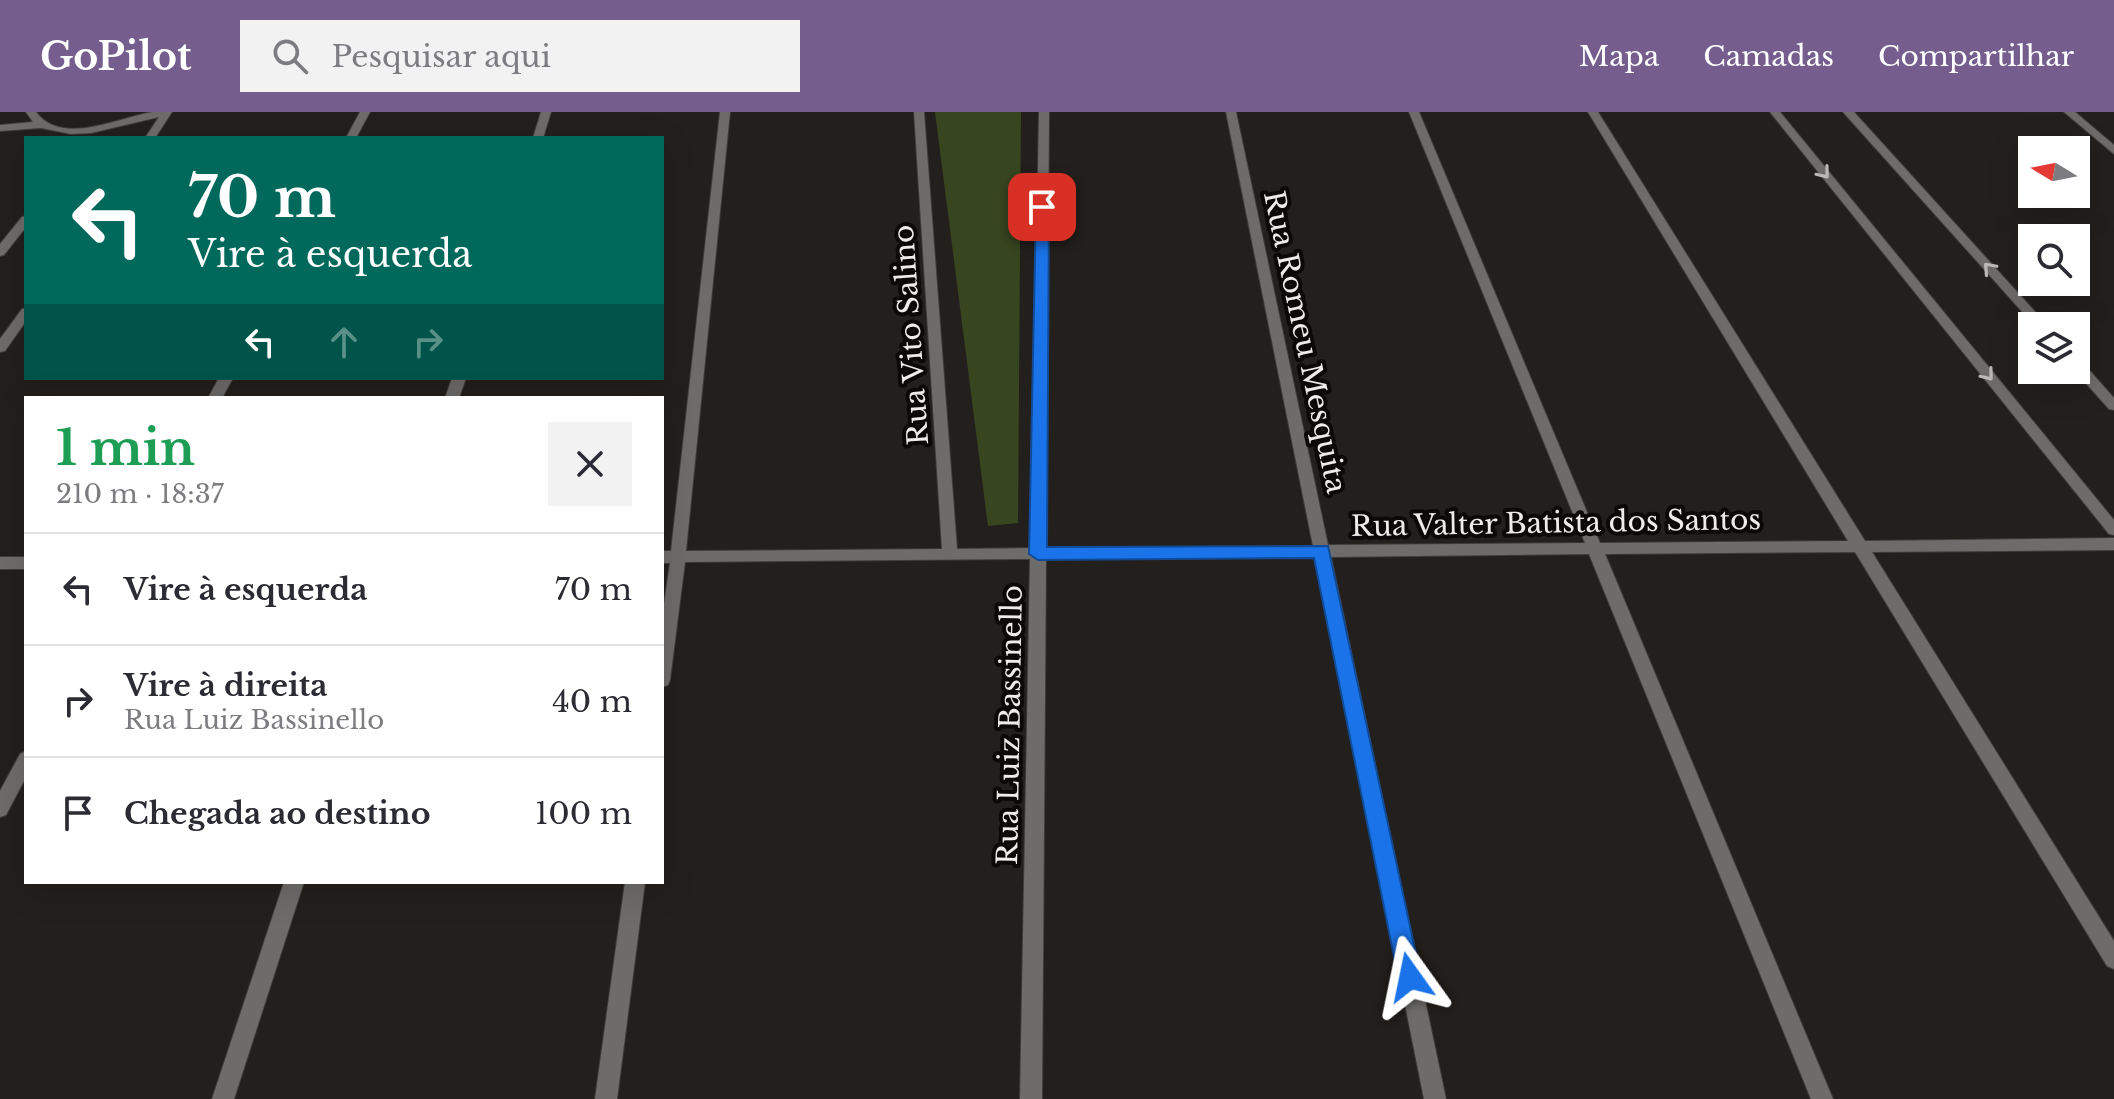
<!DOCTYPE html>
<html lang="pt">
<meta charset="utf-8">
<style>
body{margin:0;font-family:"Libre Baskerville",serif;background:#f2f2f3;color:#2b2b33;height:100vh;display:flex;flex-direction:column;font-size:30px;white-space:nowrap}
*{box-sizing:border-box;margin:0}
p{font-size:26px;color:#7c7c81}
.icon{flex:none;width:44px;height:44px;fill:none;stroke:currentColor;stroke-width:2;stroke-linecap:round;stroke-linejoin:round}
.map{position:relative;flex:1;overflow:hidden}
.sheet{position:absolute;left:24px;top:284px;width:640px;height:488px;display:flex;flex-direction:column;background:#fff;border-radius:0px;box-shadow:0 8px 32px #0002}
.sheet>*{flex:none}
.top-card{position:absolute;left:24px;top:24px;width:640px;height:244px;border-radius:0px;box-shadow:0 8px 32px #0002;background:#00695c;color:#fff;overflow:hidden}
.needle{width:52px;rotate:280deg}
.fabs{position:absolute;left:2018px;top:24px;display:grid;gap:16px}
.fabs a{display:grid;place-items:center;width:72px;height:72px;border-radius:0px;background:#fff;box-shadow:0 8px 32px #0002;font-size:40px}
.pin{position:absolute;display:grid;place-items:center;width:68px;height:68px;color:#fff;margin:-34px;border-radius:16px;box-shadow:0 4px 12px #0006}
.me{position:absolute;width:88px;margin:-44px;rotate:348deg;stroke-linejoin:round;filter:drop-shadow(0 0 6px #0008)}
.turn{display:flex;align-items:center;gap:28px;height:168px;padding:0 32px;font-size:36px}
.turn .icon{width:104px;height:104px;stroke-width:2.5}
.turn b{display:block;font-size:56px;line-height:68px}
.lanes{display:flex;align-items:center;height:76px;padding:0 32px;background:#0003;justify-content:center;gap:40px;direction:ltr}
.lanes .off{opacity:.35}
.round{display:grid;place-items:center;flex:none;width:84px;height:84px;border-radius:0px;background:#f2f2f3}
.summary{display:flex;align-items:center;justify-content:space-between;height:136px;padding:0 32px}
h1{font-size:48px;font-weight:700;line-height:60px;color:#1e9e55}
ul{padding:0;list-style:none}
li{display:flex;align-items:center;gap:24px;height:112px;padding:0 32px;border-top:2px solid #e1e1e2}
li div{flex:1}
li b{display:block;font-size:30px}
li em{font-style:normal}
header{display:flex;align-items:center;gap:48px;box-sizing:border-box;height:112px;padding:0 40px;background:#755e8e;color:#fff}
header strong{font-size:38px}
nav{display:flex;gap:44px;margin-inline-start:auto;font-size:28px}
.search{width:560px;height:72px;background:#f2f2f3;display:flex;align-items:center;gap:20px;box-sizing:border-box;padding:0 28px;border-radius:0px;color:#7c7c81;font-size:30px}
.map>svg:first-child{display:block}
.green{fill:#384620}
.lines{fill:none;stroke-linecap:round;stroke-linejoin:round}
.minor-casing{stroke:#3f3c39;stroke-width:2}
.tertiary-casing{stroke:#3f3c39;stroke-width:2}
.minor{fill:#6d6c6b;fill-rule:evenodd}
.tertiary{fill:#6d6c6b;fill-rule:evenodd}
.oneway{stroke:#bab9b7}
.route{fill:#1a73e8;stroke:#114b97;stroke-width:2}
.labels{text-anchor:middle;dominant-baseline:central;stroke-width:8;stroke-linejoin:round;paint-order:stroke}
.street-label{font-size:28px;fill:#eeecea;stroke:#0a0908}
</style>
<header>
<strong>GoPilot</strong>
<div class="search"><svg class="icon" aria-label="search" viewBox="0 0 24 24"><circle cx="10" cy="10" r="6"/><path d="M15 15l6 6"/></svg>Pesquisar aqui</div>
<nav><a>Mapa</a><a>Camadas</a><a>Compartilhar</a></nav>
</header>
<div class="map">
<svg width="2114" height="987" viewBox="0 0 2114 987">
<rect width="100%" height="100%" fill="#221f1c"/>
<!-- green -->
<polygon class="green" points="935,0 1021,0 1018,411 988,414"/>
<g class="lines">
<!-- minor casing -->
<g class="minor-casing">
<g id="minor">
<polygon points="360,0 370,0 356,26 346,26"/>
<polygon points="541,0 551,0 543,26 533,26"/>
<polygon points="720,0 730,0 686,439 942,437 914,0 924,0 957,437 1031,436 1039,0 1049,0 1046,436 1313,434 1226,0 1236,0 1328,433 1585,431 1409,0 1419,0 1600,431 1848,429 1588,0 1598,0 1865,429 2114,426 2114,438 1872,440 2114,829 2114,857 2107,854 1855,440 1605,442 1833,987 1811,987 1589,442 1331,445 1446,987 1424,987 1315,445 1046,447 1042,987 1020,987 1030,447 685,450 670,568 668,573 662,575 662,506 670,451 662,451 662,439 671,439"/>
<polygon points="2064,0 2075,0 2114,33 2114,42"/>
<polygon points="219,266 233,266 222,286 208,286"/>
<polygon points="452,266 466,266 459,286 445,286"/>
<rect x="0" y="445" width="26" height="12"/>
<polygon points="26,639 26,665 6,703 0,705 0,679 20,642"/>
<polygon points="284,770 304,770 234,987 212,987"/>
<polygon points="625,770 645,770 617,987 595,987"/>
</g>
</g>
<!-- tertiary casing -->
<g class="tertiary-casing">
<g id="tertiary">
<path d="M26,0h10c26,35 83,5 117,0 6,0 13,0 19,0l-17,26h-10l14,-21 -68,16 -20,1 -30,-6 -41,3v-6l33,-3z"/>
<polygon points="1770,0 1780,0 2114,408 2114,423 2109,422"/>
<polygon points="1843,0 1854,0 2048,214 2035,214"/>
<polygon points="26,104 26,115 4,143 0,144 0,132 22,105"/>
<polygon points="26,196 26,209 5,239 0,240 0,227 22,197"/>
<polygon points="2076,248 2081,249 2114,286 2114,298 2109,297 2074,258"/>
</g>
</g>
<!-- minor -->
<use href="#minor" class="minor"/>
<!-- tertiary -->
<use href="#tertiary" class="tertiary"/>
</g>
<!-- one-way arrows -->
<defs><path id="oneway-chevron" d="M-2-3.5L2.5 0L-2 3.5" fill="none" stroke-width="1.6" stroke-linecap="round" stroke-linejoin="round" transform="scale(2)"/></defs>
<g class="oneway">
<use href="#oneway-chevron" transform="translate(1824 61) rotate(51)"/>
<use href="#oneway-chevron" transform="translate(1989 156) rotate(-132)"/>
<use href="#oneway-chevron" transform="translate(1988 263) rotate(51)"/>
</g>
<!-- route -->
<polygon class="route" points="1042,91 1049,95 1047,435 1328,434 1421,865 1418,873 1410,876 1401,873 1398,865 1314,446 1038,448 1029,442 1036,95"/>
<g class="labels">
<!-- street labels -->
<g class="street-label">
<text transform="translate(911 223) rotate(-94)">Rua Vito Salino</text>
<text transform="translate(1305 230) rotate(78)">Rua Romeu Mesquita</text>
<text transform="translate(1556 411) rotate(-1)">Rua Valter Batista dos Santos</text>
<text transform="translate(1010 613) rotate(-89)">Rua Luiz Bassinello</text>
</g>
</g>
</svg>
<div class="fabs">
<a><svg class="needle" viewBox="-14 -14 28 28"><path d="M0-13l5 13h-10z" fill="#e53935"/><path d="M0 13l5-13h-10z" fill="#7c7c81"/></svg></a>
<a><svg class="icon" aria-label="search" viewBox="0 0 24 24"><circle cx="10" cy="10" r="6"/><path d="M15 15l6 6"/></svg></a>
<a><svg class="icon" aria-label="layers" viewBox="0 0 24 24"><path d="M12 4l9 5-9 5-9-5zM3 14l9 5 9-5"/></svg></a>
</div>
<div class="pin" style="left:1042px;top:95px;background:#d93025"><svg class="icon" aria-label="arrive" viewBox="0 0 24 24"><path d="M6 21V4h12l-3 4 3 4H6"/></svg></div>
<svg class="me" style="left:1410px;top:865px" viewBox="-20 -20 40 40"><path d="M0-17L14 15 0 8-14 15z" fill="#1a73e8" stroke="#fff" stroke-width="4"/></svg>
<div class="top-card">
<div class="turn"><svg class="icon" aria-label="left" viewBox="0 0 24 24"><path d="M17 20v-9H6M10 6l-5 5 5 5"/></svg><div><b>70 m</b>Vire à esquerda</div></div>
<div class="lanes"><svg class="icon" aria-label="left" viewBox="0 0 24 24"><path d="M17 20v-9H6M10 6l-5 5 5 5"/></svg><svg class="icon off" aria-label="ahead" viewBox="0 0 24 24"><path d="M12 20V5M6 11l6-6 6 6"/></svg><svg class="icon off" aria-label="right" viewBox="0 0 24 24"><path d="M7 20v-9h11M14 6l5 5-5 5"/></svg></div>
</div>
<section class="sheet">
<div class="summary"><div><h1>1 min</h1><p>210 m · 18:37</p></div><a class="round"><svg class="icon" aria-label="close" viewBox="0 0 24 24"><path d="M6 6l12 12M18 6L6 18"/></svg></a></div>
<ul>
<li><svg class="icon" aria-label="left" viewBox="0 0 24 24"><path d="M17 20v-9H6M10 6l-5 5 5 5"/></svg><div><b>Vire à esquerda</b></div><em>70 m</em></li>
<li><svg class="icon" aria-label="right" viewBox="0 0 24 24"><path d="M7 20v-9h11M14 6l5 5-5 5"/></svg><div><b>Vire à direita</b><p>Rua Luiz Bassinello</p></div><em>40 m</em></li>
<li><svg class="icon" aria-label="arrive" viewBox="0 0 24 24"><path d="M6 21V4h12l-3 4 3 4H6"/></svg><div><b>Chegada ao destino</b></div><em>100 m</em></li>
</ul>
</section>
</div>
